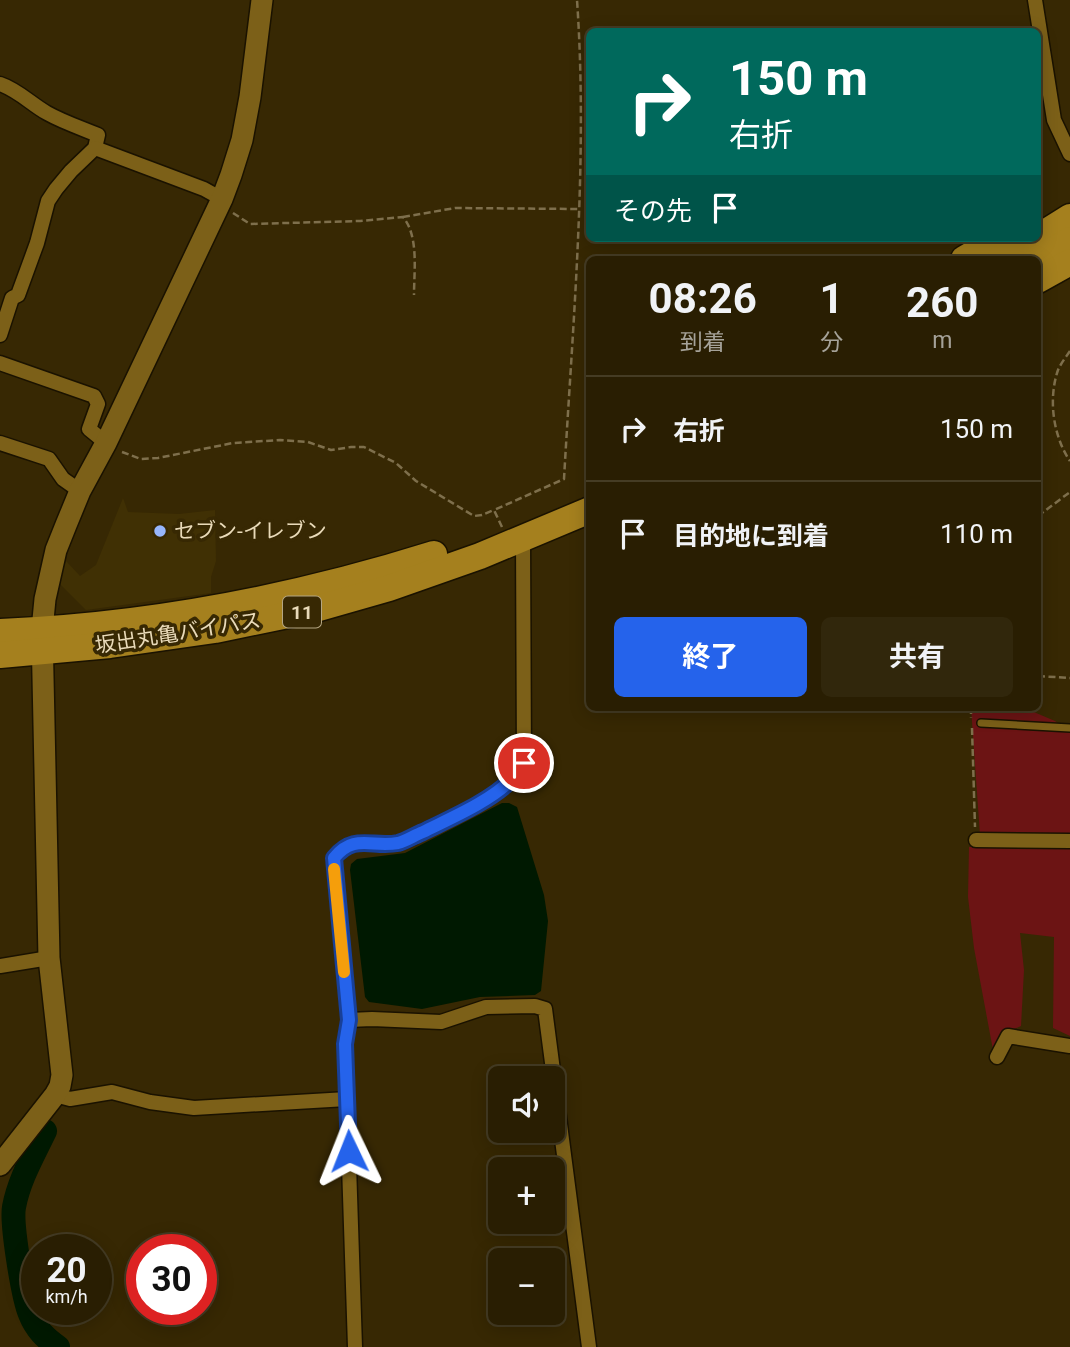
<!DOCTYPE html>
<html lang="ja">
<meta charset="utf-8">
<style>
body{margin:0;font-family:Roboto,"Noto Sans JP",sans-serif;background:#31270c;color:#f1f3f6;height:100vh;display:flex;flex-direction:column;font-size:26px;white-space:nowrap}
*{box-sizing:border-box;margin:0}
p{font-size:23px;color:#a5a299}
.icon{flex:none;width:38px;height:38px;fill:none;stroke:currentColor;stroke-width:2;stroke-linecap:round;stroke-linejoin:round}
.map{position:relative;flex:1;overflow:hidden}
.sheet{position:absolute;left:586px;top:256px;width:455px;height:455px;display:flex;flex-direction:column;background:#291e02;border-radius:10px;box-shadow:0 4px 18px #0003,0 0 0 2px #453c24}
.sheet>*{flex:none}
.guide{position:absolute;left:586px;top:28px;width:455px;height:214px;border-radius:10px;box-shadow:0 4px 18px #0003,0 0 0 2px #453c24;background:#00695c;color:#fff;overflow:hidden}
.buttons{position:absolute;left:488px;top:1066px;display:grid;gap:14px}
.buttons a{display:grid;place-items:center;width:77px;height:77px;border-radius:10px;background:#291e02;box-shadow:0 4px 18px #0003,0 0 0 2px #453c24;font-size:35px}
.speed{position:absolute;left:21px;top:1234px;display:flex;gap:14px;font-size:35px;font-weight:700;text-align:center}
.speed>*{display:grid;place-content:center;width:91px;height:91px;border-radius:50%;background:#291e02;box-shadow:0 4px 18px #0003,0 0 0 2px #453c24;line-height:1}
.speed small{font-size:18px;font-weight:400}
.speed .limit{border:10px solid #d22;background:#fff;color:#111}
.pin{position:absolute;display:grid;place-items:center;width:60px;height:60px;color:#fff;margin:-30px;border:4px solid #fff;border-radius:50%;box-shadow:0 2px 7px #0007}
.me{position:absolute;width:77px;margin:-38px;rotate:358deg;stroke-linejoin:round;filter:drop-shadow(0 0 5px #0008)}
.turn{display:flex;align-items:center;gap:24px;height:147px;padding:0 28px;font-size:32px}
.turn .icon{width:91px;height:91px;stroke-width:2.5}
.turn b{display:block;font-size:49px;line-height:60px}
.then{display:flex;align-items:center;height:66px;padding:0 28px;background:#0003;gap:14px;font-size:26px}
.eta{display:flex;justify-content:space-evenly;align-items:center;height:119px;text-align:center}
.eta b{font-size:42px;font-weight:700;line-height:49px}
.cta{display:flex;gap:14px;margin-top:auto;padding:14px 28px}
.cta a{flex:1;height:80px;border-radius:10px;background:#2563eb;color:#fff;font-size:28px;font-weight:700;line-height:80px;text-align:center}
.cta a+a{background:#31270c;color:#f1f3f6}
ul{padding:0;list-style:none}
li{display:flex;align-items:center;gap:21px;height:105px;padding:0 28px;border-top:2px solid #453c24}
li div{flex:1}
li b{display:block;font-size:26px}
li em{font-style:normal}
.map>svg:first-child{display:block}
.built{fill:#403004}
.green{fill:#6c1414}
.water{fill:#001901}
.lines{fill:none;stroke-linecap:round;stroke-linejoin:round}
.river{stroke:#001901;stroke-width:24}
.lane-casing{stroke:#1a1200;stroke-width:10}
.street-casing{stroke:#1a1200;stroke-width:17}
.secondary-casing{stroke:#1a1200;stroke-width:24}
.highway-casing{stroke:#1a1200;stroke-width:29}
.path{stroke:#7e6f4c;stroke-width:2.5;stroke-dasharray:7 3.5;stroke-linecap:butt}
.lane{stroke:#7c6018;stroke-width:7}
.street{stroke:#7c6018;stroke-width:14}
.secondary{stroke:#7c6018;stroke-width:21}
.highway{stroke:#a5801e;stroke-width:26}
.route-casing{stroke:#184099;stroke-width:18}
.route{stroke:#2563eb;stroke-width:12}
.slow{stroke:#f59e0b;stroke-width:12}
.poi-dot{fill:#97b6fd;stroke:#372803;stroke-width:2.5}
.labels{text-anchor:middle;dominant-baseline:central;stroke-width:7;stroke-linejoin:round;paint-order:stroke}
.shield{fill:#372803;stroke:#b4a582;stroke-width:2}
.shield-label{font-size:19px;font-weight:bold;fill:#e9dab9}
.poi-label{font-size:21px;fill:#e9dab9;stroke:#372803;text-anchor:start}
.street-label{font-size:21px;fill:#e9dab9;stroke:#372803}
</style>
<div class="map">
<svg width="1070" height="1347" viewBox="0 0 1070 1347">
<rect width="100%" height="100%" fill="#372803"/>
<!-- built -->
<polygon class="built" points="123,498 128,512 179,514 215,510 216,561 211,577 211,593 86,610 58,582 66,561 80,576 96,565"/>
<!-- green -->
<polygon class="green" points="971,707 1022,707 1055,721 1070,733 1070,1036 1053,1028 1054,937 1020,933 1024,970 1021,1026 1005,1033 993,1050 974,948 968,897 969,847 1060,846 980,835"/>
<!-- water -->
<polygon class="water" points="502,803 509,803 517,807 544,895 548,921 541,991 535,995 480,997 422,1009 369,1002 365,997 350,870 351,864 357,859 405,853"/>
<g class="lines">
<!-- river -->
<path class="river" d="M45,1131c-12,25 -26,49 -31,76 -3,16 9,91 16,107 6,15 15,24 28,33"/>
<!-- lane casing -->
<g class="lane-casing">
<polyline id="lane" points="981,723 1070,728"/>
</g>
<!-- street casing -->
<g class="street-casing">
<g id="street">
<polyline points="1035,0 1054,120 1070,154"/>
<path d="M0,84c18,6 31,20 47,29 16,9 34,15 51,22l-3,13 -24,23 -15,18 -8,12 -11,42 -19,52 -6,3 -12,37"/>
<polyline points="95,148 204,189 222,199"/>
<polyline points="0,363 94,396 98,404 89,429 106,443"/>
<polyline points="0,443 49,459 63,479 80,491"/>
<polyline points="976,840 1070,841"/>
<polyline points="0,966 49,958"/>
<polyline points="349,1020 372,1019 441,1022 486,1007 535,1006 545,1009 589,1347"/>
<polyline points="997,1057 1008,1036 1070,1046"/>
<polyline points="55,1095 70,1099 112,1092 150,1102 194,1108 347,1099"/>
<path d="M355,1347l-10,-304 4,-23 -15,-162c20,-25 38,-10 64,-15 10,-2 21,-9 30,-14 24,-11 64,-29 83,-49 5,-5 9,-12 13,-17l-1,-224"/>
</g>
</g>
<!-- secondary casing -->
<g class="secondary-casing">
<polyline id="secondary" points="0,1165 55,1095 60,1086 62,1075 49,958 42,630 45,599 56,550 66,525 80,491 106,443 222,199 231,175 242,140 250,97 262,0"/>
</g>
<!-- highway casing -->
<g class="highway-casing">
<g id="highway">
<polyline points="1038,237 1070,217"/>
<polyline points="964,259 1000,238"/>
<polyline points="1000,259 1035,238"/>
<polyline points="1037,259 1070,240"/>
<polyline points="1038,280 1070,262"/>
<path d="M0,632c147,-6 294,-34 434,-78"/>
<polyline points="0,655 110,645 215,630 312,610 389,588 480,556 590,510"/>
</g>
</g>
<!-- path -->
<g class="path">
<path d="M233,213l17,11 110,-3 43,-4c16,19 11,54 11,78"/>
<polyline points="403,217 455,208 578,209"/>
<path d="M1070,351c-4,6 -9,12 -12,19 -10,29 -5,66 12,91"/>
<polyline points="122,452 141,459 158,458 233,443 280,440 308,442 331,450 351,447 364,447 396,463 416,481 474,516 482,515 494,510"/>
<polyline points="1038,516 1070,492"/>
<path d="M502,527l-8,-17 70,-31c9,-159 24,-320 13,-479"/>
<polyline points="1038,676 1070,678"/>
<polyline points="971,707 971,718"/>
<polyline points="972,728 975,827"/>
</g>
<!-- lane -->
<use href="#lane" class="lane"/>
<!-- street -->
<use href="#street" class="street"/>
<!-- secondary -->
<use href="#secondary" class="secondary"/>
<!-- highway -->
<use href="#highway" class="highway"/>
</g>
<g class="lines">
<!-- route casing -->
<g class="route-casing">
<path id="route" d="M349,1151l-4,-107 4,-24 -15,-162c20,-25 38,-10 64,-15 8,-2 17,-8 25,-11 26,-13 68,-31 88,-52 5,-5 9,-12 13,-17"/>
</g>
<!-- route -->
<use href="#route" class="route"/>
<!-- slow -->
<polyline class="slow" points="334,869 344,972"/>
</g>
<!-- markers -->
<circle class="poi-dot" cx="160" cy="531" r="7"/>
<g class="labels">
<!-- shield labels -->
<rect class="shield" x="283" y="596.5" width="38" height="31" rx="5"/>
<g class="shield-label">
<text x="302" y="612">11</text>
</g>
<!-- poi labels -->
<g class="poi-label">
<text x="174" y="531">セブン-イレブン</text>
</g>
<!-- street labels -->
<g class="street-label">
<text transform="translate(178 633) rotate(-9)">坂出丸亀バイパス</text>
</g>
</g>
</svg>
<div class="buttons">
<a><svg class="icon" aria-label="sound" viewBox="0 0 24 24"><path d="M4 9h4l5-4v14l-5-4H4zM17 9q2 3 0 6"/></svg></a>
<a>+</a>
<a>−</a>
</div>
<div class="speed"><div>20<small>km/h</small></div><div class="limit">30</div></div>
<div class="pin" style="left:524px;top:763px;background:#d93025"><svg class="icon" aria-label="arrive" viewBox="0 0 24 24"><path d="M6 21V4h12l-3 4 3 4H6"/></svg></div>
<svg class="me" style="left:349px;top:1151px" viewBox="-20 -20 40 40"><path d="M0-17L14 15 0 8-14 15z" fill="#2563eb" stroke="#fff" stroke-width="4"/></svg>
<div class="guide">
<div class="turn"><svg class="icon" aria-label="right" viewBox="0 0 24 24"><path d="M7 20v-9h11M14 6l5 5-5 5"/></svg><div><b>150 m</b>右折</div></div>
<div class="then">その先<svg class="icon" aria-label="arrive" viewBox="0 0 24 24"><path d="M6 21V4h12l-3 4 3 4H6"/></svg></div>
</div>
<section class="sheet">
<div class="eta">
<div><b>08:26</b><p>到着</p></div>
<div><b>1</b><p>分</p></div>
<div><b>260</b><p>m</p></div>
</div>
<ul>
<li><svg class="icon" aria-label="right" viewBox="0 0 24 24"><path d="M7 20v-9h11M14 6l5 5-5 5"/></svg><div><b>右折</b></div><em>150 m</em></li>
<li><svg class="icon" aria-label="arrive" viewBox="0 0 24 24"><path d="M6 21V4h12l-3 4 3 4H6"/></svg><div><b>目的地に到着</b></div><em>110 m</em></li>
</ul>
<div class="cta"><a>終了</a><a>共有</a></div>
</section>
</div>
